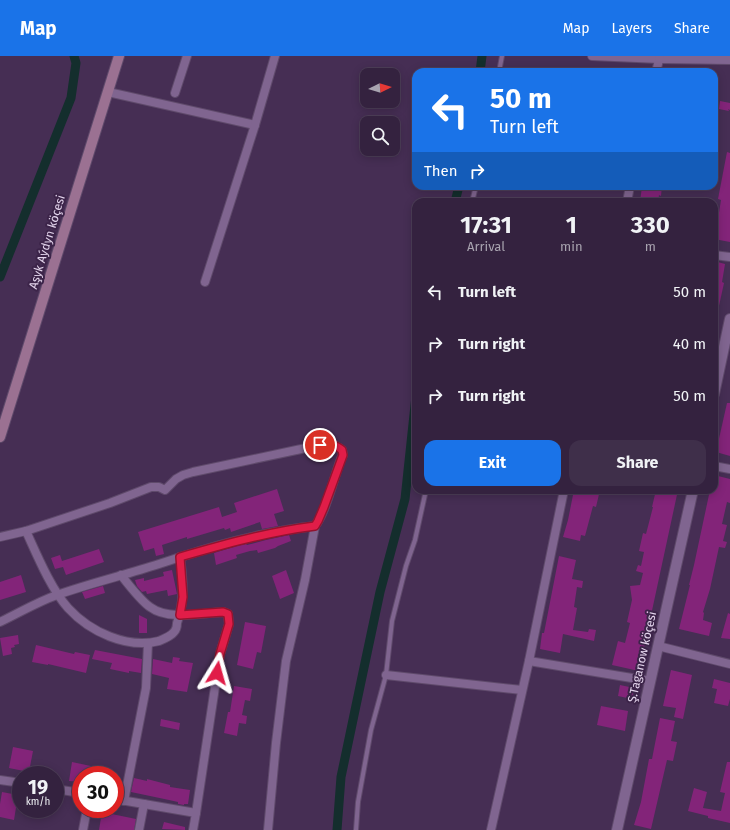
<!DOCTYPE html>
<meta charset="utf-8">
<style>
body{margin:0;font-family:"Fira Sans",sans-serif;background:#3f2f4a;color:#f1f3f6;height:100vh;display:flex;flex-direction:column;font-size:15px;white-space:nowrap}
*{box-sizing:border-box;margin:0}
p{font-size:13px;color:#a9a4b0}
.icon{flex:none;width:22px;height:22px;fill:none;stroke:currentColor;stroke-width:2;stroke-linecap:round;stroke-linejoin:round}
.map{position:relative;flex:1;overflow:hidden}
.sheet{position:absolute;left:412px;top:142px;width:306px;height:296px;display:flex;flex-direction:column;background:#34223f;border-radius:12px;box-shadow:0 2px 10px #0003,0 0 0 1px #4e3f59}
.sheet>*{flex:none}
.top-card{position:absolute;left:412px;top:12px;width:306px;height:122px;border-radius:12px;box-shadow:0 2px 10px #0003,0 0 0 1px #4e3f59;background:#1a73e8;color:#fff;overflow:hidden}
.needle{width:26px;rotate:85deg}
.controls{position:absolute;left:360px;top:12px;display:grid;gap:8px}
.controls a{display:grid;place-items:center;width:40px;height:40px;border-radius:8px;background:#34223f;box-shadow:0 2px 10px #0003,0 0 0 1px #4e3f59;font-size:20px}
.speed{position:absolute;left:12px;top:710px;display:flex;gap:8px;font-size:20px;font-weight:700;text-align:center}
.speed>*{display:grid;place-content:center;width:52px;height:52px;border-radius:50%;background:#34223f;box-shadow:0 2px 10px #0003,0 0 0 1px #4e3f59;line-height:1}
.speed small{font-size:10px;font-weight:400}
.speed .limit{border:6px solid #d22;background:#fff;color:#111}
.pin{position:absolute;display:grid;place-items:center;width:34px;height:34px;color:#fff;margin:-17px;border:2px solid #fff;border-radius:50%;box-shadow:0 1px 4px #0007}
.me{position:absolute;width:44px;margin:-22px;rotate:8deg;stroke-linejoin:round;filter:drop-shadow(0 0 3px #0008)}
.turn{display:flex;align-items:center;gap:14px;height:84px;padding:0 12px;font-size:18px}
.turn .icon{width:52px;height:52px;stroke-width:2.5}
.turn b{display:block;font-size:28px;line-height:34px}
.then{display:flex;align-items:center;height:38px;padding:0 12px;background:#0003;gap:8px;font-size:15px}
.eta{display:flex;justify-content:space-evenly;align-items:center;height:68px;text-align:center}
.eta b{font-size:24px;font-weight:700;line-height:28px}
.cta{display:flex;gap:8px;margin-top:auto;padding:8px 12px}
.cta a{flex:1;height:46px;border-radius:12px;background:#1a73e8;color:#fff;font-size:16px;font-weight:700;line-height:46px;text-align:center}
.cta a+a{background:#3f2f4a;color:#f1f3f6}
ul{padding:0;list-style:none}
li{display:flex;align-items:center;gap:12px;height:52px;padding:0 12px}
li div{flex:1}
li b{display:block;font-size:15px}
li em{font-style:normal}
header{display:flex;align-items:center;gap:24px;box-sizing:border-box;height:56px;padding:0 20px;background:#1a73e8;color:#fff}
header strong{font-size:19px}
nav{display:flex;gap:22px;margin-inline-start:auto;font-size:14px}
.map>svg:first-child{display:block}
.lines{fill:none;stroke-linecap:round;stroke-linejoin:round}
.canal{stroke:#142e2d;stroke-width:9}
.building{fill:#832479}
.service-casing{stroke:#5f4a6b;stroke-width:6}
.minor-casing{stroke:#5f4a6b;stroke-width:10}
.tertiary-casing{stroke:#5f4a6b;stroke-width:12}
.secondary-casing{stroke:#5f4a6b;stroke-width:12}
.service{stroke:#806590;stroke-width:4}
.minor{stroke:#806590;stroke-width:8}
.tertiary{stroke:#806590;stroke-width:10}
.secondary{stroke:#9b7192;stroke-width:10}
.route-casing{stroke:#92132f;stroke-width:10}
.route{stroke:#e11d48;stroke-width:7}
.labels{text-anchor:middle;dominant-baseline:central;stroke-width:4;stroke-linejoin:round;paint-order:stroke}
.street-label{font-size:12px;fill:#e3d4ec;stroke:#3c2449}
</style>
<header>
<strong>Map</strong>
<nav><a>Map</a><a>Layers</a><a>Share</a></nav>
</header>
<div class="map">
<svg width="730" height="774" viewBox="0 0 730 774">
<rect width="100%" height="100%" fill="#462e54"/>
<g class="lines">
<!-- canal -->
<g class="canal">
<polyline points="480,16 482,0"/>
<polyline points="455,146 459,130"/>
<polyline points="0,221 71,42 76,7 74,0"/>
<polyline points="337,774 341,721 362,621 380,536 405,443 416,340"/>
</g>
</g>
<!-- building -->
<g class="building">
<polygon points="720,45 730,47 730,54 728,53 729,55 719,53"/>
<polygon points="727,96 730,97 730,186 714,183 716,163 718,163 721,144 718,143"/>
<polygon points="642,130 662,130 661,140 659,139 658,146 640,146"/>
<polygon points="714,205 725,208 722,226 724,227 717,259 714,258"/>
<polygon points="727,347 730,347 730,400 716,396"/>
<polygon points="714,419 730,423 730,447 727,446 722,468 727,469 723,485 727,486 725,492 719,491 710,533 703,556 704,557 703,564 712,567 709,580 679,573 690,529 689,529 694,509 710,434 714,434"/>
<polygon points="277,433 284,455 274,458 278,470 262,473 260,466 231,476 230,472 225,474 224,472 187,483 187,481 162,489 164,498 156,500 154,492 144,495 138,476 219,451 222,461 237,456 234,447"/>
<polygon points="574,434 600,434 596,451 593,450 585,480 581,479 580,485 563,481 568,464"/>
<polygon points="656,434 678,434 639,615 612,609 618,585 625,587 630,567 627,566 632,544 630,530 640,529 643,517 636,515 638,509 641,510 644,496 639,495 643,477 646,478 653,451 652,451"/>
<polygon points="289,479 291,485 278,490 275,492 258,497 257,494 250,495 236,499 237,502 216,509 214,497 237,490 246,488 247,489 266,484"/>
<polygon points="99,493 104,506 66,519 63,511 55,513 51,502 60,499 62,505"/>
<polygon points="559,500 576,504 572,523 583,525 582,532 577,531 574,551 577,552 573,574 588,576 589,573 596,574 594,585 563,578 560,597 540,593 542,577 544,577"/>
<polygon points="172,514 177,538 168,540 167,534 147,538 146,535 142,536 137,530 135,524 144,522 144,525 164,520 163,516"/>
<polygon points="286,514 294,537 280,543 272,520"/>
<polygon points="21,519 26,536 0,544 0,526"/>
<polygon points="103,530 105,537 85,543 82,536"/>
<polygon points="728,557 730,558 730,583 721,582"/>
<polygon points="139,559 147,563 147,577 139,577"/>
<polygon points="245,566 266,570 261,597 257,596 253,613 237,609"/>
<polygon points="18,579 19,588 14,589 15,591 11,592 12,598 3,600 0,582"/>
<polygon points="36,589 74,598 75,596 90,599 86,617 48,608 48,609 32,606"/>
<polygon points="95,594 142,603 141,617 129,615 129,617 110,613 112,607 92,603"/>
<polygon points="173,601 180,602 179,605 193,607 187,636 167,633 169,622 152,618 153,603 172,607"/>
<polygon points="671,614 692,619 683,663 674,661 676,652 663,650"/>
<polygon points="714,623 730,627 730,643 728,650 714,647 717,633 712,632"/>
<polygon points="620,629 634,632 632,643 618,640"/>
<polygon points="234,630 252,633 250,645 245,644 242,659 247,660 246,668 239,667 237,680 224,677 228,656 230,656"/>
<polygon points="601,650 628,655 625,675 597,669"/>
<polygon points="660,662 675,665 671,685 677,686 673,705 667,704 651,773 634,769 641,746 649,703 652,703"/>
<polygon points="161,663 180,667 179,674 160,670"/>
<polygon points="13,691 33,695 29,716 9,712"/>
<polygon points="72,706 105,713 104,719 81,719 81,726 69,725"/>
<polygon points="727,706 730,706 730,767 708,762 708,760 688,755 694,732 707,736 703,752 721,755 725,737 720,736"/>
<polygon points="134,722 147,725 147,723 170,729 170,731 190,734 188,748 184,748 184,749 178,748 178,746 169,744 131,736"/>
<polygon points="2,736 18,739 14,764 0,761 0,748"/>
<polygon points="102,756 136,763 134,774 99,774"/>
<polygon points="164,766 185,771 185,774 162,773"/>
</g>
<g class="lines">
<!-- service casing -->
<g class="service-casing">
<g id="service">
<polyline points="499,16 502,0"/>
<polyline points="472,146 476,130"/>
<polyline points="356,774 358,746 371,674 386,619 392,565 406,510 415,484 426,434"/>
</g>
</g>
<!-- minor casing -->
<g class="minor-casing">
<g id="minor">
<polyline points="592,0 659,3 730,4"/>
<polyline points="656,16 660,0"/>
<polyline points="108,36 255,69"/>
<polyline points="175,37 187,0"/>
<polyline points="627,146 630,130"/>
<polyline points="714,199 730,201"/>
<polyline points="205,226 255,69 275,0"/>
<polyline points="714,410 730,413"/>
<path d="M26,475c11,24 25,58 42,77 22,24 59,41 91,33 5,-2 12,-5 15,-9 2,-2 3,-6 3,-9 8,-22 6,-43 3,-66"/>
<path d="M0,481l26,-6 84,-28 41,-16h8l6,3 11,-11 7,-4 10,-3 127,-27c9,-1 15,-1 22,5l1,5 -2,4c-7,18 -15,53 -26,67l-10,54 -19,81 -10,82 -8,87"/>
<path d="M121,519c7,9 20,26 29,32 19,14 51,6 73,5l5,2 1,10 -9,30 -24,159"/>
<path d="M0,566c19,-9 37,-20 57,-27 34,-12 68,-20 102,-31 51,-17 102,-32 156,-38"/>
<polyline points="658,590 730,608"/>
<polyline points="529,605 650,625"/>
<polyline points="386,619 522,634"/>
<polyline points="0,724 21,727"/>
<polyline points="55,733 81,737"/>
<polyline points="115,743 196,757 193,774"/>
<polyline points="124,745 146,632 148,587"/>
<polyline points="83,774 87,753"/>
<polyline points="139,774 144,748"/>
<polyline points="491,774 529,605 564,434"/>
</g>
</g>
<!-- tertiary casing -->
<g class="tertiary-casing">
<g id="tertiary">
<polyline points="714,338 730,263"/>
<polyline points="617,774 693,434"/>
</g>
</g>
<!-- secondary casing -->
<g class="secondary-casing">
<polyline id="secondary" points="0,381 119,0"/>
</g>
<!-- service -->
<use href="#service" class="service"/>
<!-- minor -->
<use href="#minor" class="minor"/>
<!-- tertiary -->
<use href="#tertiary" class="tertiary"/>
<!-- secondary -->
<use href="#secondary" class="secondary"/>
</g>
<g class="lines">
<!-- route casing -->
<g class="route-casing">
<path id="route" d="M217,617l3,-19 9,-30 -1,-10 -5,-2 -43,3 3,-18 -3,-40c45,-13 88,-25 135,-31l3,-5 6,-14 19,-52 -1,-5c-7,-6 -13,-6 -22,-5"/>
</g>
<!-- route -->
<use href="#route" class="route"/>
</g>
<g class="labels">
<!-- street labels -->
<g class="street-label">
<text transform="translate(47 186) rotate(-73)">Aşyk Aýdyn köçesi</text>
<text transform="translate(642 601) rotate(-77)">Ş.Taganow köçesi</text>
</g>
</g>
</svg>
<div class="controls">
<a><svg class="needle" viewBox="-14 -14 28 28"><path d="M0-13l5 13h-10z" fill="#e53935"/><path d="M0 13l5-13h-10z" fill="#a9a4b0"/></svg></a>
<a><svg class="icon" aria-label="search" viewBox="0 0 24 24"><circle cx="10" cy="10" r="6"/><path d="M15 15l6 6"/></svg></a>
</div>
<div class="speed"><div>19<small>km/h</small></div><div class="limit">30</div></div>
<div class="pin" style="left:320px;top:389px;background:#d93025"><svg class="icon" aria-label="arrive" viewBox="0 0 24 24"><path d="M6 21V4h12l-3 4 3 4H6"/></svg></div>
<svg class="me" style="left:217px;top:617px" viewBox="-20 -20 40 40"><path d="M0-17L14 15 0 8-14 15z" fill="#e11d48" stroke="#fff" stroke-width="4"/></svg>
<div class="top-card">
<div class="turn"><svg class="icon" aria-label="left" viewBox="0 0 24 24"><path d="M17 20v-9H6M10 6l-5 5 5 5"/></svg><div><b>50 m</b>Turn left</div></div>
<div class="then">Then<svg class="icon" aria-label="right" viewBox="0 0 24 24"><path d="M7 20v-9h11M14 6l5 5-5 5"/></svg></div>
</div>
<section class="sheet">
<div class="eta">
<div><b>17:31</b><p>Arrival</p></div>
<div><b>1</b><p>min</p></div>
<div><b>330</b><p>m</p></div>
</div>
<ul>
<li><svg class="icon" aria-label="left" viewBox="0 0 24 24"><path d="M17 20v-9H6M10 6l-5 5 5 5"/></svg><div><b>Turn left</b></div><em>50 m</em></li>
<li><svg class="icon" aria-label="right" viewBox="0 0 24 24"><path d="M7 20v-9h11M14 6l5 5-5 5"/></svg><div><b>Turn right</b></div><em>40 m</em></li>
<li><svg class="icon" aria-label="right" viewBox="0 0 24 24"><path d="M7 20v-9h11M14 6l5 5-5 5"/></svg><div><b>Turn right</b></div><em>50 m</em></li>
</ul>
<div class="cta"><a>Exit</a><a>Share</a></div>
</section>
</div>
